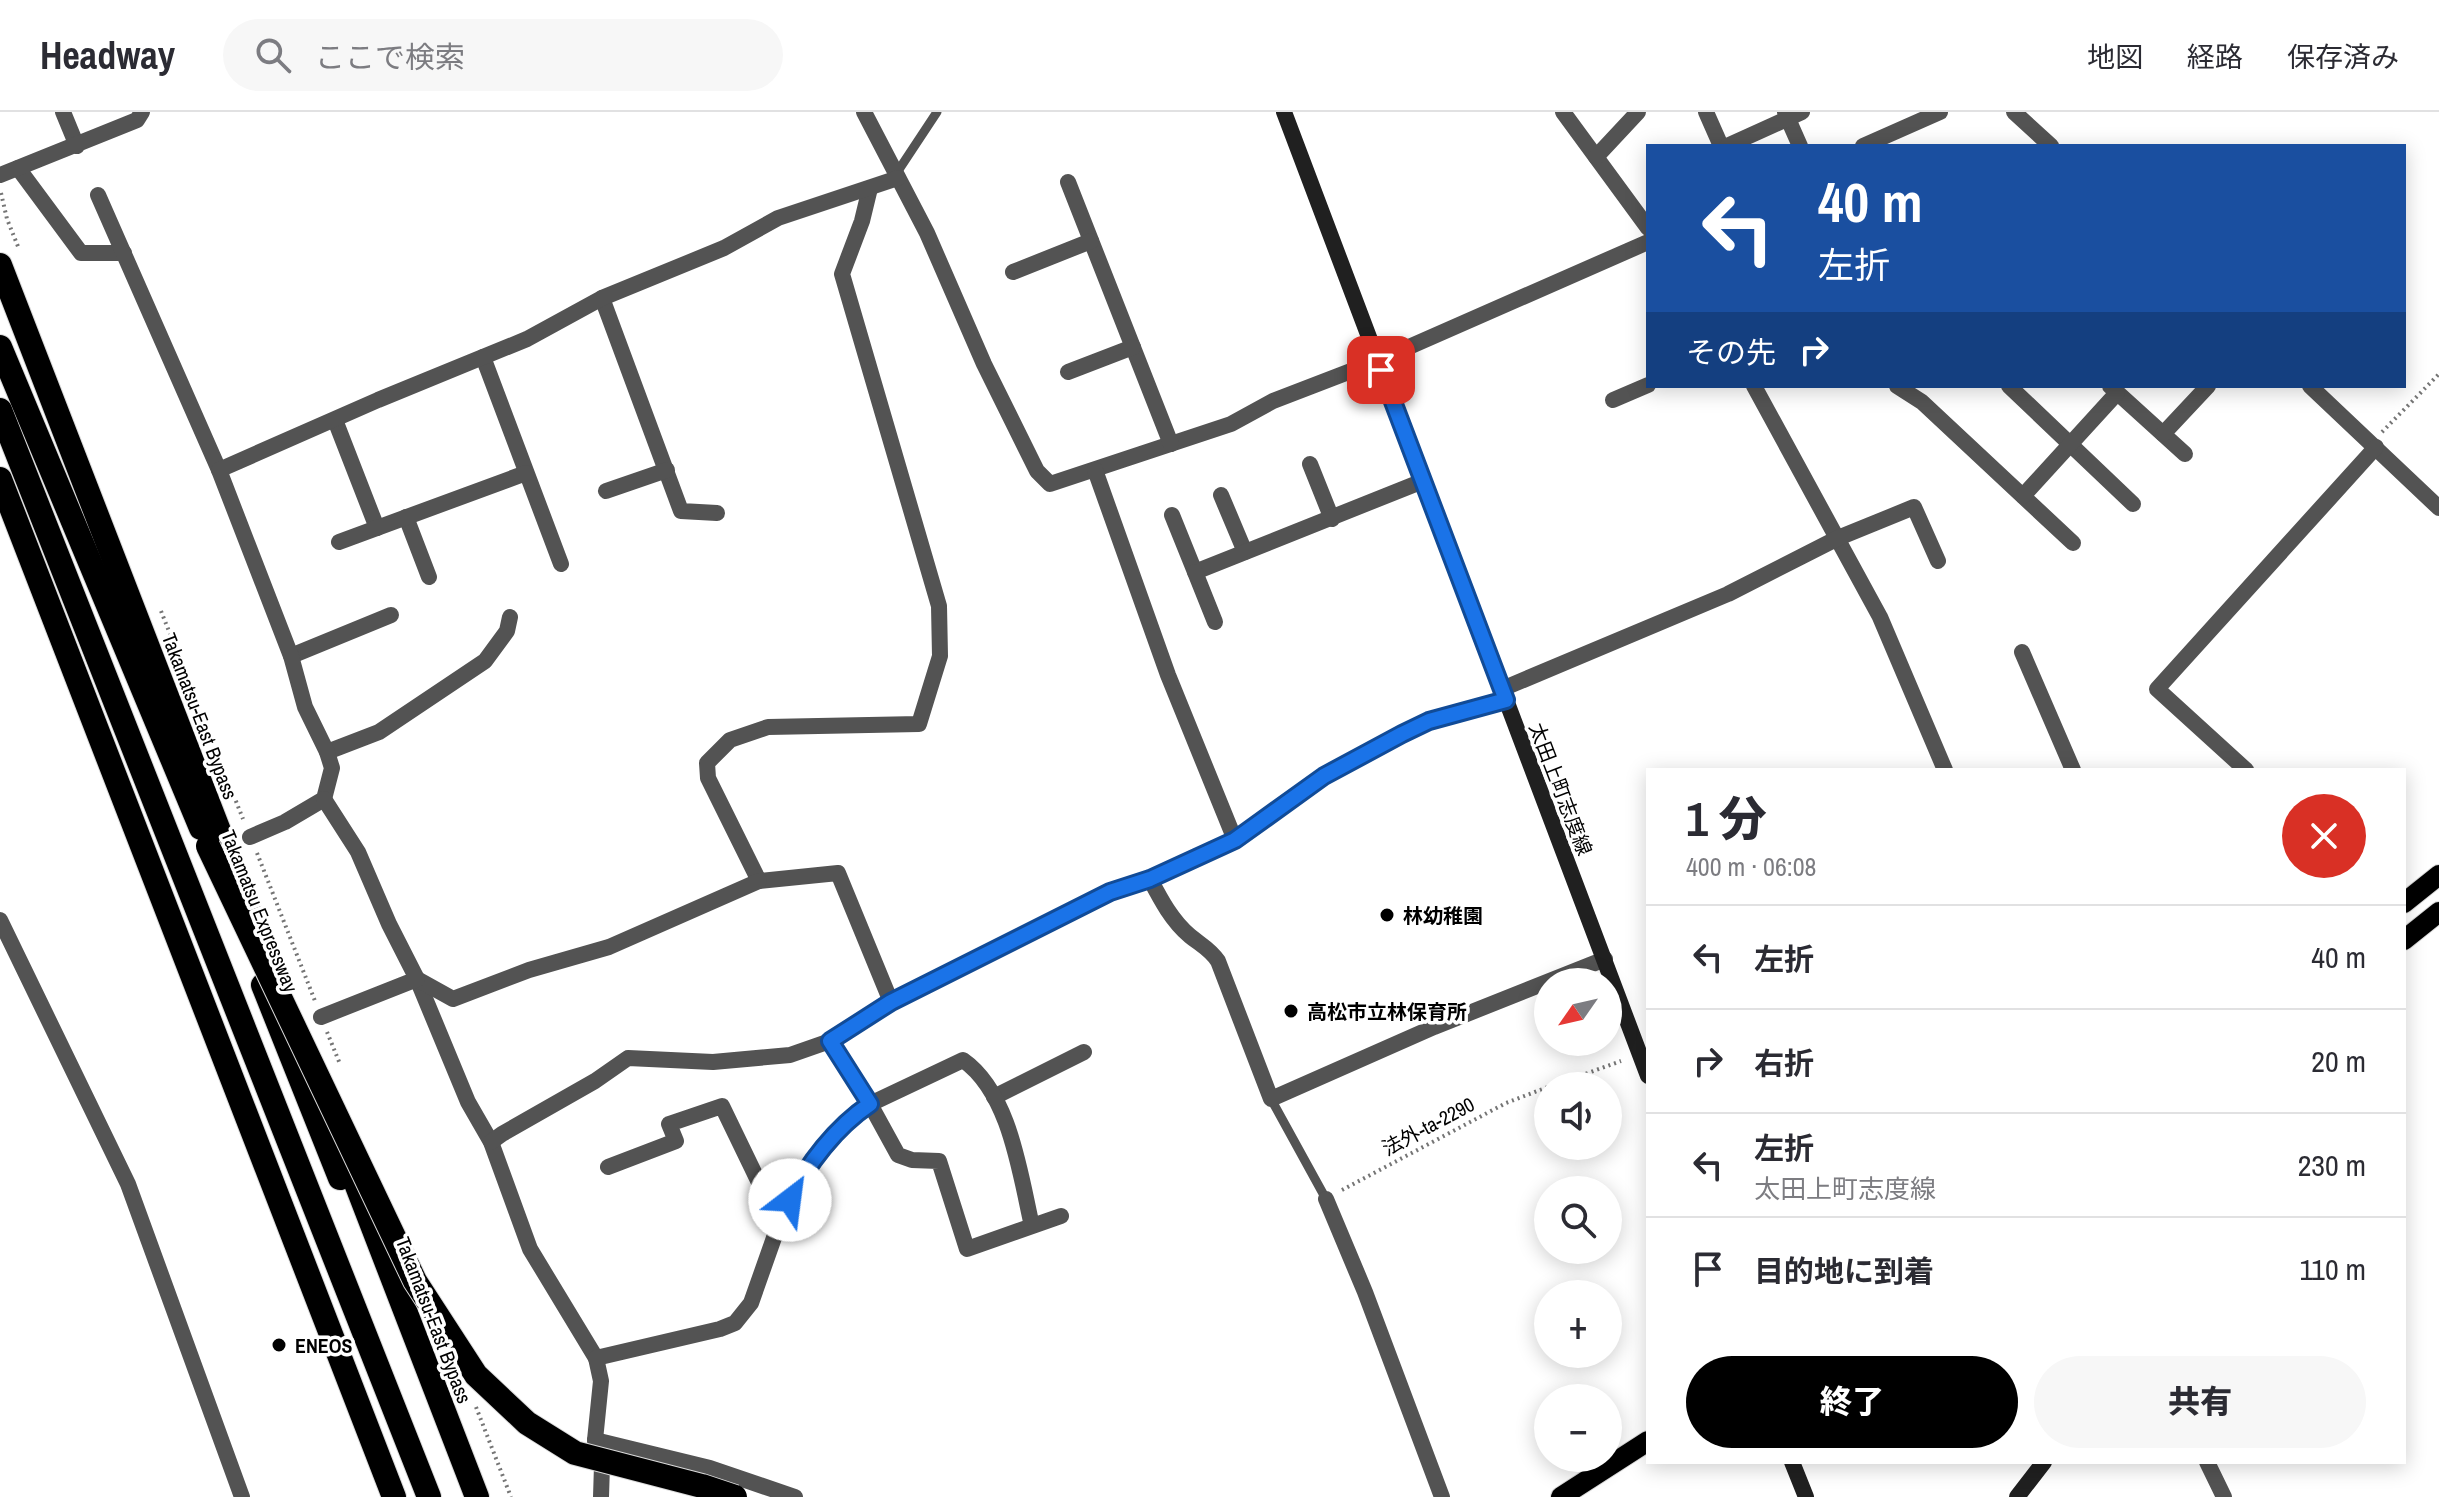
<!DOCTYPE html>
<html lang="ja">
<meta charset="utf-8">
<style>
body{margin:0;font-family:"Archivo Narrow","Noto Sans JP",sans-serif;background:#f7f7f7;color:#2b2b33;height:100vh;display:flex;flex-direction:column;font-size:30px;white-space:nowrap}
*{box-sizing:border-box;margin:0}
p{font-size:26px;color:#7c7c81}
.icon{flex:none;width:44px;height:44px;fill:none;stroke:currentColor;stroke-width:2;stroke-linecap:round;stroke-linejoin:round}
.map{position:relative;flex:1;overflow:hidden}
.drawer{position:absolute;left:1646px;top:656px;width:760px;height:696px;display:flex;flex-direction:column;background:#fff;border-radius:0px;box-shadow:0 4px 20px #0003}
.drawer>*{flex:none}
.guide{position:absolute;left:1646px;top:32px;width:760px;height:244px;border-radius:0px;box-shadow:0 4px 20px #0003;background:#1a4fa0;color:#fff;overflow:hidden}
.needle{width:52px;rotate:236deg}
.controls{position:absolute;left:1534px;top:856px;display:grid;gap:16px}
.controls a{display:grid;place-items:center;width:88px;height:88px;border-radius:50%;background:#fff;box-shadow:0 4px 20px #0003;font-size:40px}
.pin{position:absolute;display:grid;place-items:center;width:68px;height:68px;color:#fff;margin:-34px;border-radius:16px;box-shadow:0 4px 12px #0006}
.me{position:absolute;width:88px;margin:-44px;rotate:30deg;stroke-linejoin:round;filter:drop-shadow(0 0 6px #0008)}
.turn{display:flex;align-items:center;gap:28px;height:168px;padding:0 40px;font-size:36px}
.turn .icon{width:104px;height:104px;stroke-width:2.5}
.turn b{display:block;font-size:56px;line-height:68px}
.then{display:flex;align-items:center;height:76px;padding:0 40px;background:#0003;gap:16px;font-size:30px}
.round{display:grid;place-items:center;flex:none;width:84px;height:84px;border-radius:42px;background:#f7f7f7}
.overview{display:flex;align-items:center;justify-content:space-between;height:136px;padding:0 40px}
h1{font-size:48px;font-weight:800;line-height:60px}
.cta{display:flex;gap:16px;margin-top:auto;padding:16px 40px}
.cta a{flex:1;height:92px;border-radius:48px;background:#000;color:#fff;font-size:32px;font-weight:800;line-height:92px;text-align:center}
.cta a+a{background:#f7f7f7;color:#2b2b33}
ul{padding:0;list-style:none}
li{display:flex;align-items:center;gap:24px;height:104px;padding:0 40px;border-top:2px solid #e1e1e2}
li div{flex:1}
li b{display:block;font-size:30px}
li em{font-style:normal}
header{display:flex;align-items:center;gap:48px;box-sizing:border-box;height:112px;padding:0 40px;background:#fff;border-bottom:2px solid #e1e1e2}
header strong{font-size:38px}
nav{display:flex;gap:44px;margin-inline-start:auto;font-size:28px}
.search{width:560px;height:72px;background:#f7f7f7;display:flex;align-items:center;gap:20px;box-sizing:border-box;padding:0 28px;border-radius:44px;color:#7c7c81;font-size:30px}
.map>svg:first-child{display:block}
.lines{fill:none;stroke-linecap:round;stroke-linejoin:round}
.primary-casing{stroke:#dbdbdb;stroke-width:22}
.highway-casing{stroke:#dbdbdb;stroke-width:26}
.path{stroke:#757575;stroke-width:4;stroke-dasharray:2 4;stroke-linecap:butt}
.lane{stroke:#535353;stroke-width:9}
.street{stroke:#535353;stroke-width:16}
.secondary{stroke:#202020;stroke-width:16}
.primary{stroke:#000;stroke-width:20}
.highway{stroke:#000;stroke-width:24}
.highway-bridge-casing{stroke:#dbdbdb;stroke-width:26;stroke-linecap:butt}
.highway-bridge{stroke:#000;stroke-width:24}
.route-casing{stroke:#114b97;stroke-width:20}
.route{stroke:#1a73e8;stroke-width:14}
.poi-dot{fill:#000;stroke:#fff;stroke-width:3}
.labels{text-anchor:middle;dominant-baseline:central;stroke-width:7;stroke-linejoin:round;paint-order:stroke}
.street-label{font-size:20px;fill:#000;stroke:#fff}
.poi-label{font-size:20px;font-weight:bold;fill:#000;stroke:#fff;text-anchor:start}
</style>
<header>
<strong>Headway</strong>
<div class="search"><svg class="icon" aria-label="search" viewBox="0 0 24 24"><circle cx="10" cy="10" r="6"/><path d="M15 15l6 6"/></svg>ここで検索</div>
<nav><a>地図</a><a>経路</a><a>保存済み</a></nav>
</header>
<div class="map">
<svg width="2439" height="1385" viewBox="0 0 2439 1385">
<rect width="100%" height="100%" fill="#fff"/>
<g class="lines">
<!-- primary casing -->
<g class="primary-casing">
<g id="primary">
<polyline points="2404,791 2439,763"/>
<polyline points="2404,828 2439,800"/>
<polyline points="1561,1385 1648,1329"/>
</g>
</g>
<!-- highway casing -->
<g class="highway-casing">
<g id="highway">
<polyline points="0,153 252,804"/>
<polyline points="0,235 201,716"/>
<polyline points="0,298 429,1385"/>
<polyline points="0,367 394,1385"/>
<polyline points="263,873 340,1066"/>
<polyline points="345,1043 477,1385"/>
</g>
</g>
<!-- path -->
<g class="path">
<polyline points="1,81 7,107 19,137"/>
<polyline points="2382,320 2439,262"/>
<polyline points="161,499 243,707"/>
<polyline points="257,741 315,889"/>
<polyline points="327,920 340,952"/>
<polyline points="1552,974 1621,949"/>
<polyline points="1342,1078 1506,991 1548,975"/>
<polyline points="476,1295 511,1385"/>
</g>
<!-- lane -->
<g class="lane">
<polyline points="896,62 937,0"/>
<polyline points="1271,987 1326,1087"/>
</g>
<!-- street -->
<g class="street">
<polyline points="63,0 77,34"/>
<polyline points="864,0 927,121 984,252 1037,359 1050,372 1231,312 1273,289 1377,249 1648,130"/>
<polyline points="1563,0 1648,116"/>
<polyline points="1706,0 1721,34"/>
<polyline points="1785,0 1800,34"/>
<polyline points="2014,0 2051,34"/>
<polyline points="1727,34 1802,0"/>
<polyline points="1863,34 1940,0"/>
<polyline points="1596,45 1638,0"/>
<polyline points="18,56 81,141 124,141"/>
<polyline points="0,63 137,8 142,0"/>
<polyline points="1068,70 1171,332"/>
<polyline points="870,76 862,109 842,162 939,494 940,544 919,612 768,615 730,628 707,651 708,666 759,769 838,761 891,890"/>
<polyline points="98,83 219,358"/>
<polyline points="1013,160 1091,129"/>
<polyline points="602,186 681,399 717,401"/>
<polyline points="483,245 561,452"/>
<polyline points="1068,260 1133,235"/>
<polyline points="1754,274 1880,505 1945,658"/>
<polyline points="1897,274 1922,290 2073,431"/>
<polyline points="2009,274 2133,392"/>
<polyline points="2110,274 2185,342"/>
<polyline points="2310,274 2439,396"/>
<polyline points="1613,288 1648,273"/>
<polyline points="335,308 377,416"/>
<polyline points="2163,322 2208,274"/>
<polyline points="1310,352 1332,407"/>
<polyline points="1095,358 1168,563 1235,728"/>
<polyline points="606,379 667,358"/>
<polyline points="1221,383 1245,440"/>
<polyline points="2023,384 2117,281"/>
<polyline points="1172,403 1195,460 1423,369"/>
<polyline points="406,405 429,465"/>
<polyline points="339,430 526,361"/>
<polyline points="1195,460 1215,510"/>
<polyline points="2022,540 2073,658"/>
<polyline points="291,544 391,503"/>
<polyline points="1502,577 1728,482 1838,426 1914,395 1938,449"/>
<polyline points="327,640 379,620 485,549 507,519 510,505"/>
<polyline points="2246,658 2157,577 2376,335"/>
<polyline points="250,725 285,710 324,687 332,656 327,640 305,595 291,544 219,358 378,288 527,227 602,186 724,136 778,106 898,66"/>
<path d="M1150,767c11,21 22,42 40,57 11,9 20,13 28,25l53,138 163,-72 171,-68"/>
<polyline points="0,808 128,1072 242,1385"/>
<polyline points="417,867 468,990 491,1030 530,1137 596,1246"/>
<polyline points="417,867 453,887 529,858 609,835 759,769"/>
<polyline points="321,905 417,867 389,812 358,740 324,687"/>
<polyline points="994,985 1084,940"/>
<polyline points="491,1030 502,1022 595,969 628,946 713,950 790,943 830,929"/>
<polyline points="608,1055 676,1029 669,1012 722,994 779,1112"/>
<polyline points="1326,1087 1365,1180 1442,1385"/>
<path d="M1032,1114c-12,-52 -22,-133 -69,-166l-93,44 28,51 14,5 27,1 28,88 94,-33"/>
<polyline points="595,1328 710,1356 795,1385"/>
<polyline points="2207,1350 2224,1385"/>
<polyline points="601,1385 602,1353 595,1328 601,1269 596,1246 720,1217 735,1211 751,1191 776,1120 801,1064 852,1004 870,992 830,929 891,890 1110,780 1150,767 1235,728 1324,664 1429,609 1506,588"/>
</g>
<!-- secondary -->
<g class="secondary">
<polyline points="1284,0 1648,964"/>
<polyline points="1792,1350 1806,1385"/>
<polyline points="2017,1385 2044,1350"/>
</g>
<!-- primary -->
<use href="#primary" class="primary"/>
<!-- highway -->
<use href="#highway" class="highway"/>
<!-- highway-bridge casing -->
<g class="highway-bridge-casing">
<polyline id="highway-bridge" points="208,734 415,1169 476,1263 527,1311 575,1341 702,1374 735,1385"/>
</g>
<!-- highway-bridge -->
<use href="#highway-bridge" class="highway-bridge"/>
</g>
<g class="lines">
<!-- route casing -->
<g class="route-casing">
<path id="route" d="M790,1088c17,-36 46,-73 80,-96l-40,-63 61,-39 219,-110 40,-13 85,-39 89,-64 78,-42 27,-13 77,-21 -125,-330"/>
</g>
<!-- route -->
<use href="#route" class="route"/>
</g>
<!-- markers -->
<g class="poi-dot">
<circle cx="1387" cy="803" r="8"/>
<circle cx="1291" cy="899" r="8"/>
<circle cx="279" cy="1233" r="8"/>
</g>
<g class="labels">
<!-- street labels -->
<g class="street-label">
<text transform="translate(200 604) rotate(69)">Takamatsu-East Bypass</text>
<text transform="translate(1561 677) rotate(69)">太田上町志度線</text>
<text transform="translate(260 799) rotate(68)">Takamatsu Expressway</text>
<text transform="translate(1428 1014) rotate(-28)">法外-ta-2290</text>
<text transform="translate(434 1208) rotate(69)">Takamatsu-East Bypass</text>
</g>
<!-- poi labels -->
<g class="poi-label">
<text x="1403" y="803">林幼稚園</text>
<text x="1307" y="899">高松市立林保育所</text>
<text x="295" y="1233">ENEOS</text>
</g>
</g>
</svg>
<div class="controls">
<a><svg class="needle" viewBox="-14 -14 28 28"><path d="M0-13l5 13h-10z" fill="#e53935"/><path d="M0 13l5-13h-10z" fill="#7c7c81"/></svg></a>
<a><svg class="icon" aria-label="sound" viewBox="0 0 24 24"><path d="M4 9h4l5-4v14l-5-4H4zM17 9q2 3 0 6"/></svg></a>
<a><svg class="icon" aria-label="search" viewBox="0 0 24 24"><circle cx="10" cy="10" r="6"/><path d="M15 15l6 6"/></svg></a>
<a>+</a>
<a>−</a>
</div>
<div class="pin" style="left:1381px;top:258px;background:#d93025"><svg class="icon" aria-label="arrive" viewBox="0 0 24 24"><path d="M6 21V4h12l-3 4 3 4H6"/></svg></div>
<svg class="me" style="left:790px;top:1088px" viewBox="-20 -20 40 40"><circle r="19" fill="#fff"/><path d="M0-13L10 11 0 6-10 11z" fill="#1a73e8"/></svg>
<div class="guide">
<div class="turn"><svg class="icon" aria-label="left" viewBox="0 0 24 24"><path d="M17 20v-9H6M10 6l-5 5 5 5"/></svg><div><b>40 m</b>左折</div></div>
<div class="then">その先<svg class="icon" aria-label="right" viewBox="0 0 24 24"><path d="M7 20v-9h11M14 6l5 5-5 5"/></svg></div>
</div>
<section class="drawer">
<div class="overview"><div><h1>1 分</h1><p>400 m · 06:08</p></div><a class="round" style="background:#d93025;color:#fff"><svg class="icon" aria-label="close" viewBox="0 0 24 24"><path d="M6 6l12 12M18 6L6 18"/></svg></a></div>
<ul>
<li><svg class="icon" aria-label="left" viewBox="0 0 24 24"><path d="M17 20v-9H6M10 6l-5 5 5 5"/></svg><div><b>左折</b></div><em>40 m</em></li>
<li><svg class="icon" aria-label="right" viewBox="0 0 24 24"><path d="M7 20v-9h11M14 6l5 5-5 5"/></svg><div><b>右折</b></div><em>20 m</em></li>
<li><svg class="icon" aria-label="left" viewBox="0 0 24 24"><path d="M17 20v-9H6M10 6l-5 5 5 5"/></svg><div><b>左折</b><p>太田上町志度線</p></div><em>230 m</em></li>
<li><svg class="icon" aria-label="arrive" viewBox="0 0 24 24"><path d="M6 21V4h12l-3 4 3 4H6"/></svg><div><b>目的地に到着</b></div><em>110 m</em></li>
</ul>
<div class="cta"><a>終了</a><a>共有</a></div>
</section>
</div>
